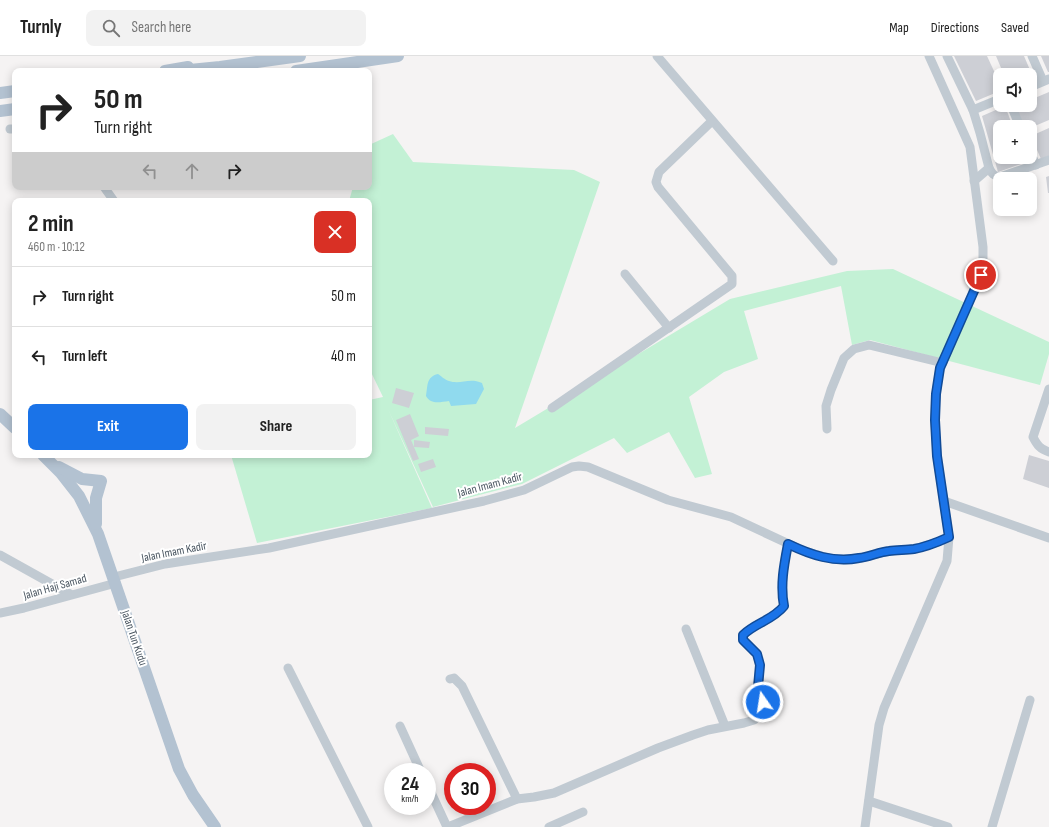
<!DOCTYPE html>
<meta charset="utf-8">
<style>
body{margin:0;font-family:"Sofia Sans Condensed",sans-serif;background:#f2f2f2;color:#222;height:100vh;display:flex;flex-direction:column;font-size:15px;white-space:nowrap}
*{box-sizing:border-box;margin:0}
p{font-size:13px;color:#767676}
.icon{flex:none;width:22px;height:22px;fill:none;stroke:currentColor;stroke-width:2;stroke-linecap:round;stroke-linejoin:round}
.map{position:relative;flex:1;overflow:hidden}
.panel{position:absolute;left:12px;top:142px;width:360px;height:260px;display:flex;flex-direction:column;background:#fff;border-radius:8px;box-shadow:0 2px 10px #0003}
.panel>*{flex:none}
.top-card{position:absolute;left:12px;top:12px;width:360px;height:122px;border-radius:8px;box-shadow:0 2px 10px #0003;background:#fff;color:#222;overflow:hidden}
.tools{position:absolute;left:993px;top:12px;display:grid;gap:8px}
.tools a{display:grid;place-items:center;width:44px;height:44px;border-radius:8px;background:#fff;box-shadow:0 2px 10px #0003;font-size:20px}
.speed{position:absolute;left:384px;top:707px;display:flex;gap:8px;font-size:20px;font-weight:700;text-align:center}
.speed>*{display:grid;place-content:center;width:52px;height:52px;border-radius:50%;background:#fff;box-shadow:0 2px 10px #0003;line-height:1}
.speed small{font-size:10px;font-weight:400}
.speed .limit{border:6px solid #d22;background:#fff;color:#111}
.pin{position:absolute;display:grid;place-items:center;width:34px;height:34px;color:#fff;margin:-17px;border:2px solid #fff;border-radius:50%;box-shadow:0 1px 4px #0007}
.me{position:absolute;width:44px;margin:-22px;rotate:347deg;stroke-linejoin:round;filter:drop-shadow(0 0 3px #0008)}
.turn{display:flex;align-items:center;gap:14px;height:84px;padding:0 16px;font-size:18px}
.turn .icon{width:52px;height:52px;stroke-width:2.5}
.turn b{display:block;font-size:28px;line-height:34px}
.lanes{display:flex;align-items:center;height:38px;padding:0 16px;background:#0003;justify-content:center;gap:20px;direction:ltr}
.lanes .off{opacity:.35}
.round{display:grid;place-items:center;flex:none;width:42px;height:42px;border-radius:8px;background:#f2f2f2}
.summary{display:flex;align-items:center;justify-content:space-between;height:68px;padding:0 16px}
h1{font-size:24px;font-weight:700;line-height:30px}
.button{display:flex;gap:8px;margin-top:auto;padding:8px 16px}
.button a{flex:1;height:46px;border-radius:8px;background:#1a73e8;color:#fff;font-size:16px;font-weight:700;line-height:46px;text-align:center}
.button a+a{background:#f2f2f2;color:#222}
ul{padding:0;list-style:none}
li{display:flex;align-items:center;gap:12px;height:60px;padding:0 16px;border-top:1px solid #e0e0e0}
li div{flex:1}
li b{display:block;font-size:15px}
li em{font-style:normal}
header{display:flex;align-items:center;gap:24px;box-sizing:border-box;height:56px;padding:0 20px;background:#fff;border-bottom:1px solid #e0e0e0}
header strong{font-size:19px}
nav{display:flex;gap:22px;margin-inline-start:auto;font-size:14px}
.search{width:280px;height:36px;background:#f2f2f2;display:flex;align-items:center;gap:10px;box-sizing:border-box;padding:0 14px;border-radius:8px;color:#767676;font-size:15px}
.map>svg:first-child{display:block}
.green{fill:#c3f1d5}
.water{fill:#90daee}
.building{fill:#cdcfd5}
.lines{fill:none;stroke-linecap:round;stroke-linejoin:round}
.minor{stroke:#c1cad2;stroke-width:9}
.major{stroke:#b3c2d1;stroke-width:12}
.route-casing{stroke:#114b97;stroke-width:10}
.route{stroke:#1a73e8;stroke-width:7}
.labels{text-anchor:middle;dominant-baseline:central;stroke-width:4;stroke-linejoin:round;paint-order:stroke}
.street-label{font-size:12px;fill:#4a5661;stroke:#fff}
</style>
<header>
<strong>Turnly</strong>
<div class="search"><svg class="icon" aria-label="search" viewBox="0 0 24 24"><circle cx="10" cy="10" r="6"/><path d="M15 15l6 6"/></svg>Search here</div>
<nav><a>Map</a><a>Directions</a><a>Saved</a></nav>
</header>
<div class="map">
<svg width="1049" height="771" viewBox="0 0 1049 771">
<rect width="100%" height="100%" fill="#f5f3f3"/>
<!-- green -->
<polygon class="green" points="393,78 413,106 574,114 600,126 515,372 730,243 847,215 893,213 1049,286 1049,298 1040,329 870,284 852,289 841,230 744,255 758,303 724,316 689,341 712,418 695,422 669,376 627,397 614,382 522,428 433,451 388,353 432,452 257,487 231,399 369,399 369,344 383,341 369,312 369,145 349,145 353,131 369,131 369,89"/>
<!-- water -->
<path class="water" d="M438,318c3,2 7,6 11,7 12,4 20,-4 33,2l2,6 -8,15 -25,2 -2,-5c-9,1 -18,4 -23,-5 2,-11 0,-19 12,-22z"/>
<!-- building -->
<g class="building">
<polygon points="954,0 987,0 1000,28 1000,35 976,45"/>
<polygon points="996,0 1024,0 1033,21 1030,22 1030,19 1004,19"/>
<polygon points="1041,0 1049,0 1049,16 1048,16"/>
<polygon points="1049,36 1049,64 1030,72 1024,71 1015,49 1030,49 1030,44"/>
<polygon points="1005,50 1013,71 1000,71 1000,101 1025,101 1027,106 998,116 982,60"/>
<polygon points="1049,72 1049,100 1041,103 1031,80"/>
<polygon points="1049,120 1049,137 1048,137 1046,121"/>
<polygon points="396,332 414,337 409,352 392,347"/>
<polygon points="410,358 419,380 411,384 414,391 414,384 430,386 429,392 414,391 419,403 413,405 396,364"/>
<polygon points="425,371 449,373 448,380 425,378"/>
<polygon points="1029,399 1049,405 1049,432 1023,423"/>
<polygon points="433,403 436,411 421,416 418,408"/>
</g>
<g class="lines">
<!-- minor -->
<g class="minor">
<polyline points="657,0 833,205"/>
<path d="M947,0l26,54 7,23 9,35c3,6 5,8 11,9l49,-17"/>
<polyline points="1032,0 1043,25"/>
<polyline points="1030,31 1049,23"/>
<polyline points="1011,49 1020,71"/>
<polyline points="973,54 1000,43"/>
<polyline points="10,73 15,73"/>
<polyline points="1030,96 1036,109"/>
<polyline points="974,125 989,112"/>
<polyline points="104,131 114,145"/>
<polyline points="625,218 669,272"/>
<path d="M1049,333l-16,48c4,8 7,12 16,15"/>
<polyline points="552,352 732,228 732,220 658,131 656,126 659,116 712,65"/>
<polyline points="827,373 826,350 831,334 844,302 854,293 869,289 943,307"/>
<polyline points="944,445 1049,482"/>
<polyline points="0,499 70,538"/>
<polyline points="114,521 165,508 269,492 484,445 524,434 572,411 579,410 588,411 668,444 731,461 804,495 832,503 846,504 861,502 889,495 914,493 938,486 949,481"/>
<polyline points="0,557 24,552 116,527"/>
<polyline points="686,573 725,670"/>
<polyline points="288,612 368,771"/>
<polyline points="450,623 454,622 462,630 517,743"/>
<polyline points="400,670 421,716"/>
<polyline points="427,728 447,771"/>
<polyline points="869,745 948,771"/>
<path d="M448,771l69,-28 17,-2 20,-4 104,-45 35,-13 15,-5 36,-7 10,-3 6,-7 3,-11 -5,-15 2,-22 -3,-11 -14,-14v-5c12,-12 30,-15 41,-29 -4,-21 0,-41 4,-62"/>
<polyline points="549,771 583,756"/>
<polyline points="865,771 879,669 884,652 947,505 949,481 937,400 935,365 936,338 940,312 981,219 983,205 983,191 970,91 929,0"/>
<polyline points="992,771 1030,644"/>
</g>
<!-- major -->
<g class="major">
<polyline points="165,15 188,11"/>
<polyline points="180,15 220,11 300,0"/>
<polyline points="296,15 398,0"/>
<polyline points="0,37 15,35"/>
<polyline points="0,55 15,53"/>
<polyline points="0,358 15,372"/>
<polyline points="43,399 61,417 79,440 98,478 179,713 193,739 215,771"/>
<polyline points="59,411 82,423 101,425 96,442 96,468"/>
</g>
</g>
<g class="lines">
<!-- route casing -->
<g class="route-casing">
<path id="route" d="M763,646l-5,-15 2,-22 -3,-11 -14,-14v-5c12,-12 30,-15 41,-29 -4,-21 0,-41 4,-62 23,11 46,19 71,14 10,-1 20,-6 30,-7 8,-1 17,-1 25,-2 12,-2 24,-7 35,-12l-12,-81 -2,-36 1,-26 4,-26 41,-93"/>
</g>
<!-- route -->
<use href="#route" class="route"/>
</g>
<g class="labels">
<!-- street labels -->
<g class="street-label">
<text transform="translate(490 429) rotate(-15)">Jalan Imam Kadir</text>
<text transform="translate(174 496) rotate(-11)">Jalan Imam Kadir</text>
<text transform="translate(55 531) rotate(-16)">Jalan Haji Samad</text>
<text transform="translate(134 582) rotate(71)">Jalan Tun Kudu</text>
</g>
</g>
</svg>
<div class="tools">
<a><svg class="icon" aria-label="sound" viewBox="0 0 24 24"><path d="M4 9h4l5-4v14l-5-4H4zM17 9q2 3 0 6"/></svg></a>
<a>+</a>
<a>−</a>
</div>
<div class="speed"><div>24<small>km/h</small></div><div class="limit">30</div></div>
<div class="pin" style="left:981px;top:219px;background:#d93025"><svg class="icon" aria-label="arrive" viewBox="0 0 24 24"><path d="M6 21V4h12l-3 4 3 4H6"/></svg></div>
<svg class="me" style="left:763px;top:646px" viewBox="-20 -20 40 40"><circle r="17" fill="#1a73e8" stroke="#fff" stroke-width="3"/><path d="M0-11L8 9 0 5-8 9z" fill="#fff"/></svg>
<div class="top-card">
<div class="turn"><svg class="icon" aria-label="right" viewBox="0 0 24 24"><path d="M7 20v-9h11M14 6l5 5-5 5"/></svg><div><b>50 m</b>Turn right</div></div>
<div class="lanes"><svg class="icon off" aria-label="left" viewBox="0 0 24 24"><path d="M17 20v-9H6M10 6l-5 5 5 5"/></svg><svg class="icon off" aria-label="ahead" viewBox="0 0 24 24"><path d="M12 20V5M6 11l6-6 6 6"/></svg><svg class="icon" aria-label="right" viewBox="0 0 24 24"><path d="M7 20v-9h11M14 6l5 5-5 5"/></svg></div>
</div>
<section class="panel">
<div class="summary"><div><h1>2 min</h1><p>460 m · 10:12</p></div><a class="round" style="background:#d93025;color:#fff"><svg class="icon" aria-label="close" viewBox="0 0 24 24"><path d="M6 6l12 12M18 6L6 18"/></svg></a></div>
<ul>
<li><svg class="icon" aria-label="right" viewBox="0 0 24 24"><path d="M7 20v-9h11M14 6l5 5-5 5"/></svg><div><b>Turn right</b></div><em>50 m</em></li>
<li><svg class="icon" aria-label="left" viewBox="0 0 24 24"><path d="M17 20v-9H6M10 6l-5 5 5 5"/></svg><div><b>Turn left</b></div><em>40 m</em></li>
</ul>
<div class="button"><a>Exit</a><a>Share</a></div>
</section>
</div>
